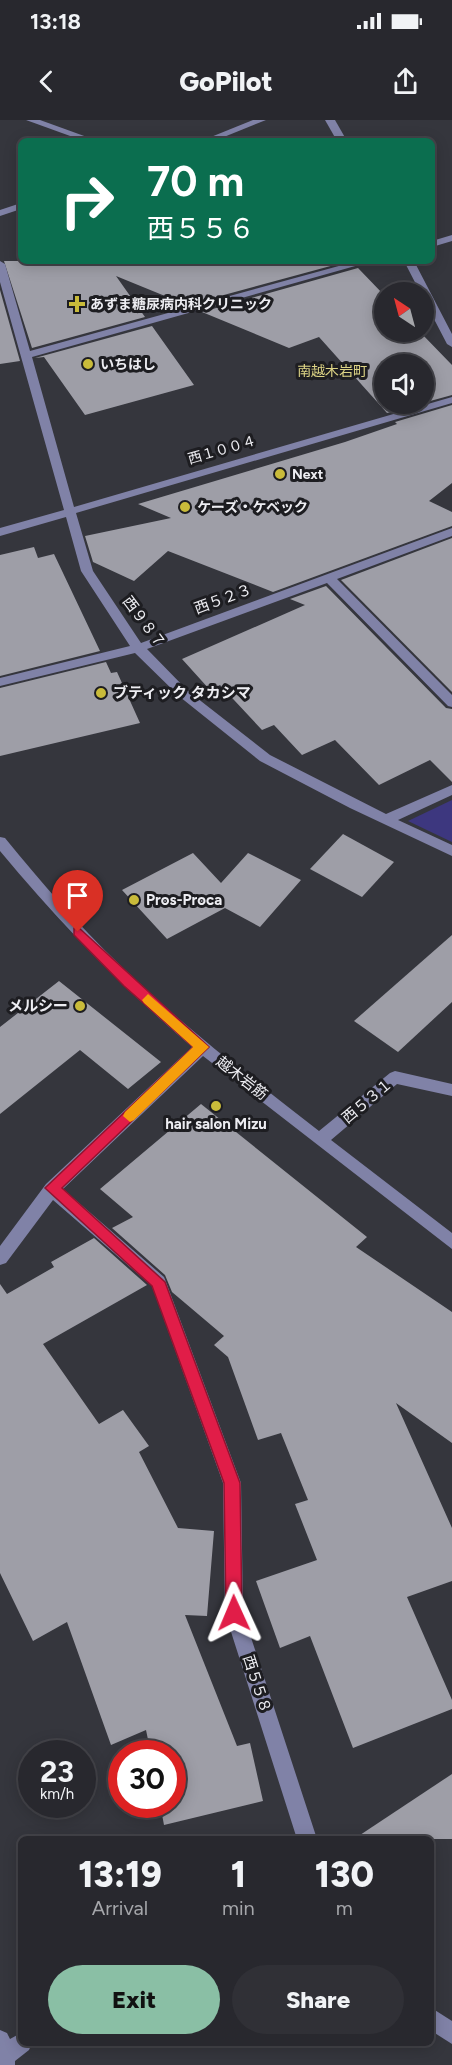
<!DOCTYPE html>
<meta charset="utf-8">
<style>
body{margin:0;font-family:Figtree,"Noto Sans JP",sans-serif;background:#303036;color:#f1f3f6;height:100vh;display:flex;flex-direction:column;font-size:22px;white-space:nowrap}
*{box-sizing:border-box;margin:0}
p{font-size:20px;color:#a5a6aa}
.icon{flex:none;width:33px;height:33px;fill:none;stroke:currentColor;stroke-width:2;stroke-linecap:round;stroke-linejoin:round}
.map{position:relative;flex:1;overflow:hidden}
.panel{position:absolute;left:18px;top:1716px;width:416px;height:210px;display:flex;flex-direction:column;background:#28282e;border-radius:9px;box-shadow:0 3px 15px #0003,0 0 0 2px #44444a}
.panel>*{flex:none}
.top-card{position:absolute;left:18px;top:18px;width:417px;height:126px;border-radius:9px;box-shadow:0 3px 15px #0003,0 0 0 2px #44444a;background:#0b6e4f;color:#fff;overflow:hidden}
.needle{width:39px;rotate:324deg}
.controls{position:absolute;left:374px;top:162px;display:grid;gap:12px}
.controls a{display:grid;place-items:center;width:60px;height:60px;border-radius:50%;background:#28282e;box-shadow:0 3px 15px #0003,0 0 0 2px #44444a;font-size:30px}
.speed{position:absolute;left:18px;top:1620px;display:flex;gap:12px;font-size:30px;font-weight:700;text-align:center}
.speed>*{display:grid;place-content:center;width:78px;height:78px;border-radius:50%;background:#28282e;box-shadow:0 3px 15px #0003,0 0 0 2px #44444a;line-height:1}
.speed small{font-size:15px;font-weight:400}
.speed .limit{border:9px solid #d22;background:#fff;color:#111}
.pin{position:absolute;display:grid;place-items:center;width:51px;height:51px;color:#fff;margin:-62px -26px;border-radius:50% 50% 50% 0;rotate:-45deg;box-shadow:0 0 6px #0007}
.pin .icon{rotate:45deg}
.me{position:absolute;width:66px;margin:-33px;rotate:359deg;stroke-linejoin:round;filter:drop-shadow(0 0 4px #0008)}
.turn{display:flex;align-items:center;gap:21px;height:126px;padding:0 30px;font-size:27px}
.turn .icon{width:78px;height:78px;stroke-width:2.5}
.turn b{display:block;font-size:42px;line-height:51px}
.eta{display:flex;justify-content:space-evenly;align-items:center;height:102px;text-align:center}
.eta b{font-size:36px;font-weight:800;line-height:42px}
.action{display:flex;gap:12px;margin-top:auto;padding:12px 30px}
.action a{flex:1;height:69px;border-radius:36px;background:#8abfa5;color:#111;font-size:24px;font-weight:800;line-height:69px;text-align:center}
.action a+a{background:#303036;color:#f1f3f6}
.status{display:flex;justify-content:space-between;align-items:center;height:42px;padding:0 30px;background:#28282e;direction:ltr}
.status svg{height:16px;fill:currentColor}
header{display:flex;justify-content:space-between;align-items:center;height:78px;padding:0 30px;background:#28282e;font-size:27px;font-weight:800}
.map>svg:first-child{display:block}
.green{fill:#3d377f}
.building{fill:#9e9ea7}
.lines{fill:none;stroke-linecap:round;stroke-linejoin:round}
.minor{fill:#8082a7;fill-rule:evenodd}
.route{fill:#e11d48;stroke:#92132f;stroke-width:1.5}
.slow{fill:#f59e0b}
.poi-dot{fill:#c9bb3a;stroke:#1d1d21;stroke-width:2}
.labels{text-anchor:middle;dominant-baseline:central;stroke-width:6;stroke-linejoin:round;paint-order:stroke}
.far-poi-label{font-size:14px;font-weight:bold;fill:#ededf2;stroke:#1d1d21;text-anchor:start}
.far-neighbourhood-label{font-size:14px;fill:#ddd485;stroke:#1d1d21}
.far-street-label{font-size:14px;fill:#ededf2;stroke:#1d1d21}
.street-label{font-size:15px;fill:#ededf2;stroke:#1d1d21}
.poi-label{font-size:15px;font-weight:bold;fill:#ededf2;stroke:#1d1d21;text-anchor:start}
</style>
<div class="status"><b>13:18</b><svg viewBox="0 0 49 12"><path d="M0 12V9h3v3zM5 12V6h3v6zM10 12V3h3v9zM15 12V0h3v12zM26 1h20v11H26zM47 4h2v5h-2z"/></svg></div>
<header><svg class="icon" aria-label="back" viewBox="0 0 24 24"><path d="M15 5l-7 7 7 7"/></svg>GoPilot<svg class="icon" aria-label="share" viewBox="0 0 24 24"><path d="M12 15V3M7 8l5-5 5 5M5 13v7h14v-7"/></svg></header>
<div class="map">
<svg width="452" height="1945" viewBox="0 0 452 1945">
<rect width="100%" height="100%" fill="#35363d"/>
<!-- green -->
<polygon class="green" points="452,680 452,722 408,701"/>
<!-- building -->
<g class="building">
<polygon points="4,141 349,141 187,185 116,156 145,197 32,228"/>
<polygon points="358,148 384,175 384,212 420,212 452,245 452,275 423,283 423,244 384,244 384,284 422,284 387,293 319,217 289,228 202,192"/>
<polygon points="0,170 20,241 0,244"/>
<polygon points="152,206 194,265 85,295 44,237 35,238"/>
<polygon points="452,285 452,363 429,381 452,392 452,406 273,472 168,431 134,461 93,442 85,416 171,398 138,384 345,322 397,304 395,302"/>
<polygon points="452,418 452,572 341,460"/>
<polygon points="34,427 38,438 54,434 100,531 0,556 0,435"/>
<polygon points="326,466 446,588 452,589 452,662 430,640 379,665 335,620 302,635 274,605 262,610 220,565 210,570 182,539 305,485 290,479"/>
<polygon points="106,542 111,553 117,552 140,603 0,636 0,568"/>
<polygon points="343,714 394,742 362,777 310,749"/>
<polygon points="193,733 221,763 248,733 301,760 260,807 225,788 167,819 122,770"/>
<polygon points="452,815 452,882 398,932 354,901"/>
<polygon points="59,861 161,942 128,969 80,930 0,994 0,907"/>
<polygon points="201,984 367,1117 356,1127 452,1192 452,1323 396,1283 452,1408 452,1461 407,1477 452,1580 452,1589 353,1628 310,1516 280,1528 256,1461 317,1440 295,1384 308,1380 281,1313 258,1320 228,1237 214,1225 224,1216 172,1172 165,1155 112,1108 133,1097 100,1069"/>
<polygon points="94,1118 147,1165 43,1224 99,1304 123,1290 149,1326 139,1332 178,1408 214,1411 207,1496 185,1495 237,1626 250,1623 263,1681 164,1705 160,1684 172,1684 172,1634 151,1634 146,1610 111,1625 67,1502 33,1521 0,1453 0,1164 7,1174 54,1147 51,1142"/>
<polygon points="452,1654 452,1719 354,1719"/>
</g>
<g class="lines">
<!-- minor -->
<g class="minor">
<polygon points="26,0 40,0 98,21 84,21"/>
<polygon points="253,0 266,0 214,21 201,21"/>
<polygon points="325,0 335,0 347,21 337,21"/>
<polygon points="21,83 21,89 0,96 0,90"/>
<polygon points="452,115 452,121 432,127 432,121"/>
<polygon points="0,141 5,144 30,231 357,141 373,141 32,237 74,387 452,277 452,283 76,393 93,451 141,523 452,408 452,416 337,459 452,575 452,587 448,586 327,463 147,529 188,571 270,635 386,694 452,665 452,675 398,700 452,725 452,736 350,688 260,641 180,577 135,533 0,566 0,558 130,526 81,451 66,397 0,416 0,408 64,390 0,162"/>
<polygon points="404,141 414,141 452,214 452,227 447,224 423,178 423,172 420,172"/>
<path d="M0,717l5,1c36,44 73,87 114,126 62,61 132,114 200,167l71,-58 5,-2 57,13v12l-55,-12 -66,56 121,93v16l-249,-193 -140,133 101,88 2,5 75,201 2,130 74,226h-20l-72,-226 -2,-130 -71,-197 -99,-86 -47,63 -6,2v-19l46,-62 146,-137c-70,-60 -133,-125 -192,-196z"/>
<polygon points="430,1887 452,1901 452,1924 430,1910"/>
<polygon points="0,1910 7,1913 10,1919 21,1913 21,1923 32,1923 29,1930 15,1941 15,1945 0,1945"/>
</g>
</g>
<!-- route -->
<polygon class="route" points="78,807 209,927 62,1068 165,1162 240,1363 242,1493 240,1499 234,1502 228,1499 226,1493 224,1363 152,1166 45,1068 193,927 124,866 74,815 74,808"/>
<!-- slow -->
<polygon class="slow" points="148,874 209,927 134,1000 130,1002 123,996 125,992 193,927 144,883 142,880"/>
<!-- markers -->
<g class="poi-dot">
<path d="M74 175h6v6h6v6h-6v6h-6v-6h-6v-6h6z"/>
<circle cx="88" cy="244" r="6"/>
<circle cx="280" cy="354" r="6"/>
<circle cx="185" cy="387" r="6"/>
<circle cx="101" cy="573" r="6"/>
<circle cx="134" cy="780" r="6"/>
<circle cx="80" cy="886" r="6"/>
<circle cx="216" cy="986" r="6"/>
</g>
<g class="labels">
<!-- far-poi labels -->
<g class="far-poi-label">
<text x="90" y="184">あずま糖尿病内科クリニック</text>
<text x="100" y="244">いちはし</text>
<text x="292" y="354">Next</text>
<text x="197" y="387">ケーズ・ケベック</text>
</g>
<!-- far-neighbourhood labels -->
<g class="far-neighbourhood-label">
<text x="332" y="251">南越木岩町</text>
</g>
<!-- far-street labels -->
<g class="far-street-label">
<text transform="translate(222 330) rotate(-16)">西１００４</text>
</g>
<!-- street labels -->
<g class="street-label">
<text transform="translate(223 479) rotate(-20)">西５２３</text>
<text transform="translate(144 502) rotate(53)">西９８７</text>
<text transform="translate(242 958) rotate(38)">越木岩筋</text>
<text transform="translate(367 981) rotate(-40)">西５３１</text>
<text transform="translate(257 1564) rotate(72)">西５５８</text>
</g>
<!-- poi labels -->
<g class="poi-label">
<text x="113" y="573">ブティック タカシマ</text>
<text x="146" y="780">Pros-Proca</text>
<text x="68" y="886" text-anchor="end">メルシー</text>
<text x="216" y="1004" text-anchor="middle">hair salon Mizu</text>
</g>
</g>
</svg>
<div class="controls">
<a><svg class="needle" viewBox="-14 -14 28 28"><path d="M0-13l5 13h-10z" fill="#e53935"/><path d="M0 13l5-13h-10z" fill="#a5a6aa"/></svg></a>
<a><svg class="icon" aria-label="sound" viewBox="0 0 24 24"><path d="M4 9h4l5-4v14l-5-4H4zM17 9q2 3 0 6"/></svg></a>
</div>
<div class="speed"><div>23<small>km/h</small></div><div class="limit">30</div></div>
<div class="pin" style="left:78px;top:812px;background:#d93025"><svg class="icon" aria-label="arrive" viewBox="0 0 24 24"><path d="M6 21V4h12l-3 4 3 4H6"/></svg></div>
<svg class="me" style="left:234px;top:1493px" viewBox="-20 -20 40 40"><path d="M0-17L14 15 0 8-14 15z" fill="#e11d48" stroke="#fff" stroke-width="4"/></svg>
<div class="top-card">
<div class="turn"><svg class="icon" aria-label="right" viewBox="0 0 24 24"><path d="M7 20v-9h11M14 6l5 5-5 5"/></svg><div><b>70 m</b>西５５６</div></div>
</div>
<section class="panel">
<div class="eta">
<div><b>13:19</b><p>Arrival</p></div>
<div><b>1</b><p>min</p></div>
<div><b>130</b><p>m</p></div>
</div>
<div class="action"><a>Exit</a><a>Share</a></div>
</section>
</div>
